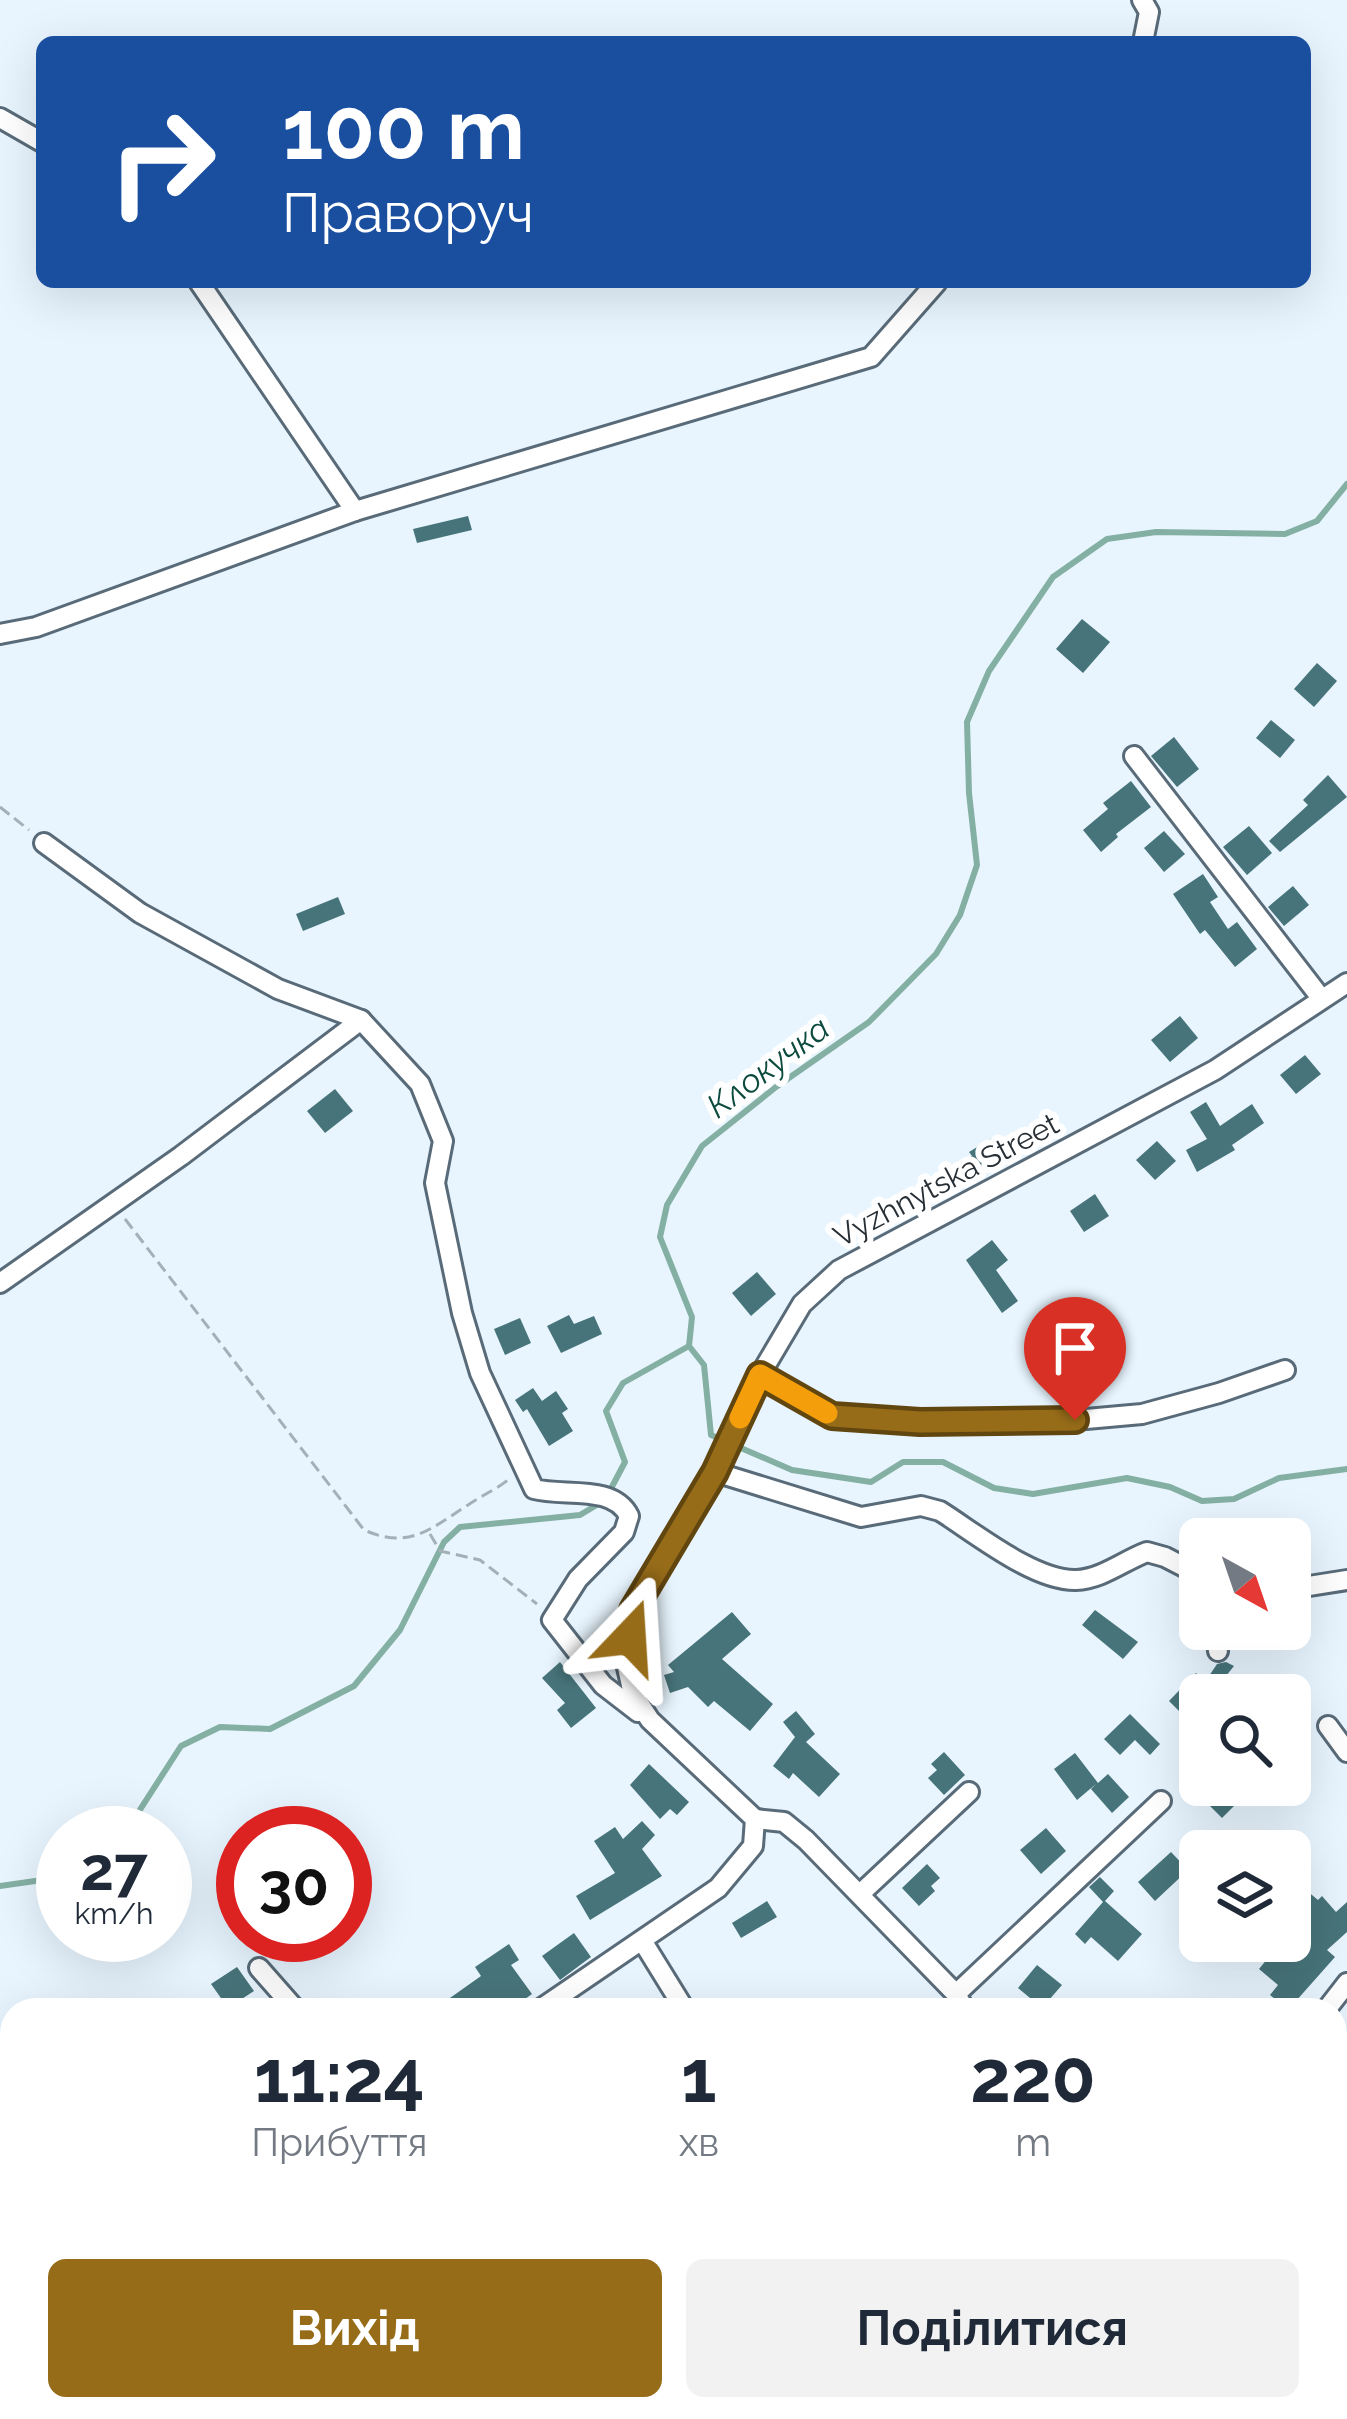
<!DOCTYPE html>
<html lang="uk">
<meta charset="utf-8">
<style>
body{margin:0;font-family:Raleway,sans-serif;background:#f2f2f3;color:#1f2937;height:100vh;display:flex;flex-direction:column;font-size:45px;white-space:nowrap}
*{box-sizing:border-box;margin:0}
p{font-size:39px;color:#747a83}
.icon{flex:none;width:66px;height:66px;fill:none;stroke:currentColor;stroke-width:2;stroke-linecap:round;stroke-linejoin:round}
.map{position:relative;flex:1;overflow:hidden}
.details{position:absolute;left:0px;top:1998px;width:1347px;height:423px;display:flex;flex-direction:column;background:#fff;border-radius:36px 36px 0 0;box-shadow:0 12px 48px #0002}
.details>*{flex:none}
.banner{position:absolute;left:36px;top:36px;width:1275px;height:252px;border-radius:18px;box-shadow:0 12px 48px #0002;background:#1a4fa0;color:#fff;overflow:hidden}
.needle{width:78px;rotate:140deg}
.buttons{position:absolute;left:1179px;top:1518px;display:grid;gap:24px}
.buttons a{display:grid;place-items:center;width:132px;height:132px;border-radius:18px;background:#fff;box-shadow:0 12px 48px #0002;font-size:60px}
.speed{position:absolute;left:36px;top:1806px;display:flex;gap:24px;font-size:60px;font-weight:700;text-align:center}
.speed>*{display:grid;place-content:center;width:156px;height:156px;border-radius:50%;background:#fff;box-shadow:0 12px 48px #0002;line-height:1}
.speed small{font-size:30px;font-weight:400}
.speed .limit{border:18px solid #d22;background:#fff;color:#111}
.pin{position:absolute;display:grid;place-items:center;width:102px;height:102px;color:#fff;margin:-123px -51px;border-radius:50% 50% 50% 0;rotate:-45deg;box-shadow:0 0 12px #0007}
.pin .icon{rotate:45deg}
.me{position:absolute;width:132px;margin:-66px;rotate:20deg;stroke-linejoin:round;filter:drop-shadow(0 0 9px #0008)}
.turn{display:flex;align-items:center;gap:42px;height:252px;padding:0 48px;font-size:54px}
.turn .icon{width:156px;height:156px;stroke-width:2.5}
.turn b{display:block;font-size:84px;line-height:102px}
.eta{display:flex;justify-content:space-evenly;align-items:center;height:204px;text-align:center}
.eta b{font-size:72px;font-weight:700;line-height:84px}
.primary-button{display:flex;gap:24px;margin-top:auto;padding:24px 48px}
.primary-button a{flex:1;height:138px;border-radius:18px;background:#976c19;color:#fff;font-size:48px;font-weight:700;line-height:138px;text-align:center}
.primary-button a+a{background:#f2f2f3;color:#1f2937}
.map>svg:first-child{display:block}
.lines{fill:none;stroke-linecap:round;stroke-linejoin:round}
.stream{stroke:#84b0a3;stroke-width:6}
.building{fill:#47747a}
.minor-casing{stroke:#596b79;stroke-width:24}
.path{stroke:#a4afb7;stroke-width:3;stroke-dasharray:12 6;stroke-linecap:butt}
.minor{stroke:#fff;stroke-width:18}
.route-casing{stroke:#624610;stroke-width:30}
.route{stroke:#976c19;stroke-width:21}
.slow{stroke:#f59e0b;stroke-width:21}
.labels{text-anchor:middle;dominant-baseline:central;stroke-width:12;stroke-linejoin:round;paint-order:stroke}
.street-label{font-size:30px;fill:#272f35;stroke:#fff}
.water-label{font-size:33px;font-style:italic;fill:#0d4b3e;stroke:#fff}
</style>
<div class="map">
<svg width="1347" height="2419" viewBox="0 0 1347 2419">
<rect width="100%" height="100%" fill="#e8f5fe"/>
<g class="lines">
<!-- stream -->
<g class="stream">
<polyline points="689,1346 704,1365 711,1435 792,1470 871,1482 903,1462 943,1462 994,1488 1033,1494 1127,1478 1170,1487 1202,1501 1234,1499 1279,1478 1347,1469"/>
<polyline points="125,1833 181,1746 220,1727 270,1729 354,1686 400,1630 444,1542 460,1527 580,1515 605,1500 625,1462 606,1411 623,1383 689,1346 692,1317 660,1237 667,1205 702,1146 776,1087 869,1022 936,954 960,915 977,865 969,793 967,722 989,671 1053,577 1107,539 1156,532 1285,534 1317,521 1347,484"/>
<polyline points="0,1886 63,1877"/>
</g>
</g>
<!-- building -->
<g class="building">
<polygon points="468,516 472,530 417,543 413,529"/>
<polygon points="1082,619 1110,642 1083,673 1056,649"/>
<polygon points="1317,663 1337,681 1314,707 1294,689"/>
<polygon points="1271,720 1295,740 1280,758 1256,738"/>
<polygon points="1174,737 1199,769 1177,787 1151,756"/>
<polygon points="1328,775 1347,797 1280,852 1269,841 1308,805 1303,800"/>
<polygon points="1131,781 1151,807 1116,834 1118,837 1101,852 1083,830 1108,809 1103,803"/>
<polygon points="1249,826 1272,853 1247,875 1223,847"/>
<polygon points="1164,831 1185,854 1164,872 1144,848"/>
<polygon points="1203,874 1218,897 1210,902 1228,929 1237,922 1257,949 1235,967 1205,930 1200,934 1173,894"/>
<polygon points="1293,886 1309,905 1284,926 1268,907"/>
<polygon points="338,897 345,914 303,931 296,914"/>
<polygon points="1180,1016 1198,1038 1170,1062 1151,1040"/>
<polygon points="1305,1055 1321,1074 1296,1094 1280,1075"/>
<polygon points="335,1089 353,1111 325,1133 307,1111"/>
<polygon points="1206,1102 1220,1126 1252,1104 1264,1123 1232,1145 1235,1150 1197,1172 1186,1150 1207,1139 1190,1112"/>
<polygon points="992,1138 1005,1158 950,1188 942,1173 972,1156 969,1152"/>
<polygon points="1157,1141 1176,1161 1155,1180 1136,1160"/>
<polygon points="1095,1194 1109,1216 1084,1232 1070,1211"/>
<polygon points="992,1240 1008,1260 996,1270 1018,1301 1002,1313 966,1260"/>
<polygon points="757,1272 776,1294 751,1316 732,1293"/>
<polygon points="569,1315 574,1324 594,1316 602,1334 561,1353 547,1326"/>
<polygon points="520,1318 531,1343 505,1355 494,1329"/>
<polygon points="533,1388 542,1401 556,1391 568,1409 562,1413 573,1431 549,1446 527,1409 523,1412 515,1400"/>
<polygon points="1095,1610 1138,1642 1123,1659 1082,1625"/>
<polygon points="732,1612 751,1634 722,1659 773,1704 750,1731 714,1701 708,1707 688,1687 670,1693 664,1675 674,1672 668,1665"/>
<polygon points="560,1662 596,1708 571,1728 557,1710 565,1703 542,1678"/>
<polygon points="1226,1662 1234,1666 1214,1691 1218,1695 1200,1695 1200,1705 1186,1718 1169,1701 1196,1673 1205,1682 1217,1664"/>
<polygon points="796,1711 815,1734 806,1742 840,1774 819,1797 793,1773 789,1779 773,1766 795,1737 783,1722"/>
<polygon points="1130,1714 1160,1744 1150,1755 1135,1740 1120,1755 1104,1739"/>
<polygon points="944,1752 965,1775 944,1795 928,1778 937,1770 931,1764"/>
<polygon points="1075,1753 1098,1783 1108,1774 1129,1797 1112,1813 1091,1789 1096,1784 1077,1800 1054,1769"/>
<polygon points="649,1764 689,1802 677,1815 670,1809 660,1819 630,1785"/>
<polygon points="1179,1785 1233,1785 1244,1796 1222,1818 1202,1798 1197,1803"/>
<polygon points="642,1821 655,1835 642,1849 662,1876 590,1920 576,1896 615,1873 594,1841 615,1827 623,1839"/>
<polygon points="1046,1828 1066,1851 1041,1874 1020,1850"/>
<polygon points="1171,1852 1188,1870 1155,1901 1138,1882"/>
<polygon points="927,1864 940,1878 931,1886 935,1891 919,1906 902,1888"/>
<polygon points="1100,1877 1114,1891 1105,1901 1142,1934 1118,1961 1091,1937 1085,1944 1075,1934 1103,1902 1089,1887"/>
<polygon points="1300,1885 1318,1900 1322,1896 1336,1912 1347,1902 1347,1932 1327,1950 1335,1957 1288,2010 1266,2010 1275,1999 1270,1995 1278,1985 1259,1969 1268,1958 1247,1941 1290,1941 1290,1896"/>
<polygon points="767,1901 777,1917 741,1938 732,1923"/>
<polygon points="574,1933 591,1957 560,1980 542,1956"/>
<polygon points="509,1944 519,1960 511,1965 532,1994 510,2010 433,2010 481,1976 475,1967"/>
<polygon points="1037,1965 1062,1985 1042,2008 1018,1988"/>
<polygon points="237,1967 254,1991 228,2008 211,1984"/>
</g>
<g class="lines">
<!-- minor casing -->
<g class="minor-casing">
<g id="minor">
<polyline points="1142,0 1149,12 1143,42"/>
<polyline points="0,118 42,142"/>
<polyline points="199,282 355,511"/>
<polyline points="0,634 36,627 355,511 871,357 937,282"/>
<polyline points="1134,756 1321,998"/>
<path d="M44,843l96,70 138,76 83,31 59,64 23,57 -8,42 27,130 18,60 54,116c30,8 79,-5 95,27l-5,16 -46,47 -26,41 51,65 35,27"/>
<polyline points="0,1283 181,1156 361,1020"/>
<polyline points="760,1375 832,1416 953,1422 1075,1420 1142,1414 1219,1393 1285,1370"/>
<path d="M715,1472l146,45 60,-11 19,5c35,22 94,70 136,69 26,-1 47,-19 71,-28l18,5 35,18"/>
<polyline points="1290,1589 1347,1580"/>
<polyline points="1215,1629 1218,1651"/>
<polyline points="1328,1726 1347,1752"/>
<polyline points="755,1819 784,1822 806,1840 956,1994 965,2010"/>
<polyline points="860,1894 969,1792"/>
<polyline points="643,1942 685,2010"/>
<polyline points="259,1968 296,2010"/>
<polyline points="956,1994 1161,1801"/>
<polyline points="539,2010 718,1888 753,1846 755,1819 650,1720 633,1694 626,1663 633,1610 715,1472 760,1375 802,1304 839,1270 1215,1070 1347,983"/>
<polyline points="1326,2010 1347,1983"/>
<polyline points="1335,2254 1347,2240"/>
<polyline points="5,2309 12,2324"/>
<polyline points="1335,2330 1347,2338"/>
<polyline points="54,2409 59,2419"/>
<polyline points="259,2419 259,2409"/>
<polyline points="528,2419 540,2409"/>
<polyline points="1020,2419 1032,2409"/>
</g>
</g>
<!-- path -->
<g class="path">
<polyline points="0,807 29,830"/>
<path d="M125,1219l239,311c46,20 66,-1 104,-25 13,-9 27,-15 40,-25"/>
<polyline points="430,1534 440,1551 480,1560 537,1604"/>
</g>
<!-- minor -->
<use href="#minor" class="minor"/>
</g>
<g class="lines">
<!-- route casing -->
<g class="route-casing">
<polyline id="route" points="630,1637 633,1610 715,1472 760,1375 832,1416 920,1422 1075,1420"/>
</g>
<!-- route -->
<use href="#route" class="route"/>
<!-- slow -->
<polyline class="slow" points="740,1418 760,1375 827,1413"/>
</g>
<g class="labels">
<!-- street labels -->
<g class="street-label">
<text transform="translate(946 1180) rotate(-28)">Vyzhnytska Street</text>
</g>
<!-- water labels -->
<g class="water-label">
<text transform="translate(768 1067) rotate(-37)">Клокучка</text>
</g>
</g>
</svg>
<div class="buttons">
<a><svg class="needle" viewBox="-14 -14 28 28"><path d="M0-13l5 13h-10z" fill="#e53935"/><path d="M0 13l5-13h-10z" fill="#747a83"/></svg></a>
<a><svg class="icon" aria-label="search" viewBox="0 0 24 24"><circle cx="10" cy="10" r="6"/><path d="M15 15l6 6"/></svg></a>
<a><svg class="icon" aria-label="layers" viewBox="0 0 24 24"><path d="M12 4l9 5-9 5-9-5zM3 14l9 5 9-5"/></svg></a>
</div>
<div class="speed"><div>27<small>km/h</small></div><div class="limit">30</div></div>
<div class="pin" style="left:1075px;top:1420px;background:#d93025"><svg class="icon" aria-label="arrive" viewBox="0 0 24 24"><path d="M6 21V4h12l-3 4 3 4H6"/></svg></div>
<svg class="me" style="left:630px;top:1637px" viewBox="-20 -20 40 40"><path d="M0-17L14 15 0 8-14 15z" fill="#976c19" stroke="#fff" stroke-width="4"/></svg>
<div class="banner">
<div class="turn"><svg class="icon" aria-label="right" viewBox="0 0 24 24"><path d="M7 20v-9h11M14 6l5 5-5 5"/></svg><div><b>100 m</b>Праворуч</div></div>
</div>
<section class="details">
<div class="eta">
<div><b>11:24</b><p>Прибуття</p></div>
<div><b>1</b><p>хв</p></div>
<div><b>220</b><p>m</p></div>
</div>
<div class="primary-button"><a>Вихід</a><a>Поділитися</a></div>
</section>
</div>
